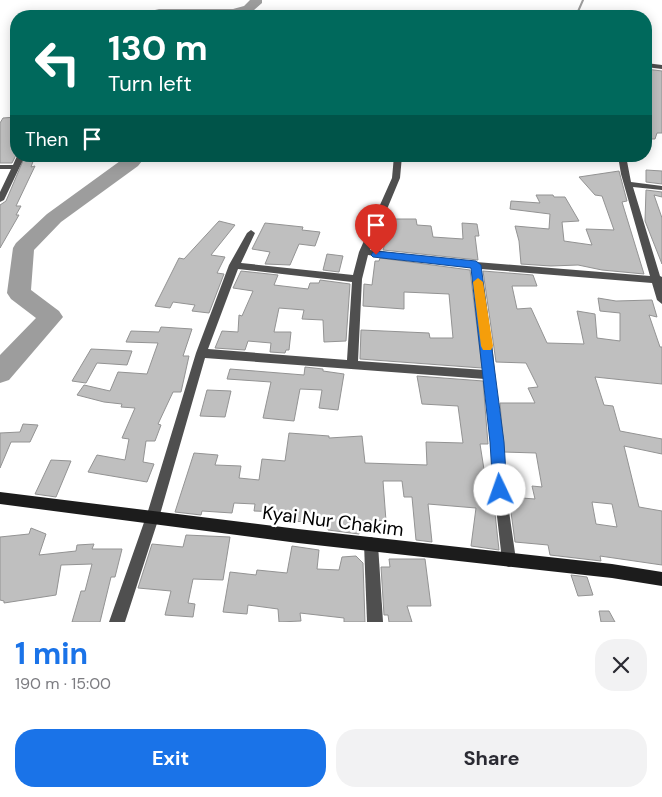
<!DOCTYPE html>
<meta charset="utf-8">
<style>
body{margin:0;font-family:"DM Sans",sans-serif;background:#f2f2f3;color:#2b2b33;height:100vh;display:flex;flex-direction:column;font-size:19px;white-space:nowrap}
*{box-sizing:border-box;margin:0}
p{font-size:16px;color:#7c7c81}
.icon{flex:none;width:28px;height:28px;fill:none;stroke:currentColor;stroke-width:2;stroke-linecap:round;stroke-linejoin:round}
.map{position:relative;height:622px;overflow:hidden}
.sheet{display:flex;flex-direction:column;background:#fff;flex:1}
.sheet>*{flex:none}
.banner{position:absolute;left:10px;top:10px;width:642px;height:152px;border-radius:20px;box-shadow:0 2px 12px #0003;background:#00695c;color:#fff;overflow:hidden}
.pin{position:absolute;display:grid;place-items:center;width:42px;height:42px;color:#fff;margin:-51px -21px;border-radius:50% 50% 50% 0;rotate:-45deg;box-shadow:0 0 5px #0007}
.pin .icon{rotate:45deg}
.me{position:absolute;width:55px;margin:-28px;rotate:357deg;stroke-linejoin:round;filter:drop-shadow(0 0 4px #0008)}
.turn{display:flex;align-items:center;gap:18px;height:105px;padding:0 15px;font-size:22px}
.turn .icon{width:65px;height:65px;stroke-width:2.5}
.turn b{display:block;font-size:35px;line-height:42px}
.then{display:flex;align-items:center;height:48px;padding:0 15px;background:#0003;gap:10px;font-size:19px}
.round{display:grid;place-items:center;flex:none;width:52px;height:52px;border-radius:20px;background:#f2f2f3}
.head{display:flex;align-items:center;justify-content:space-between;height:85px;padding:0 15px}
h1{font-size:30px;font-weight:700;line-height:38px;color:#1a73e8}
.action{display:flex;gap:10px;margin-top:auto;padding:10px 15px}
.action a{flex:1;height:58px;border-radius:20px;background:#1a73e8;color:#fff;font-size:20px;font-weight:700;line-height:58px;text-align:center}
.action a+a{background:#f2f2f3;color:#2b2b33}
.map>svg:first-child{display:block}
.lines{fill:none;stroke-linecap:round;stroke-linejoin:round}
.stream{stroke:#9d9d9d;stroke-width:2}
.river{fill:#9d9d9d;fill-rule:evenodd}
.building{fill:#bfbfbf;stroke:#939393;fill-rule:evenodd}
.street{fill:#4f4f4f;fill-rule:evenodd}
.secondary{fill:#1c1c1c;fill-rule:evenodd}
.route{fill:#1a73e8;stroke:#114b97}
.slow{fill:#f59e0b}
.labels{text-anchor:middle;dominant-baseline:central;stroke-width:5;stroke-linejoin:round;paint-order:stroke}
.near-street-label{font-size:19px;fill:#000;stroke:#fff}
</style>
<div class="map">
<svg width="662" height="622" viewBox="0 0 662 622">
<rect width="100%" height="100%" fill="#fff"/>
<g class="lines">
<!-- stream -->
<polyline class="stream" points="576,16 583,0"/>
<!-- river -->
<g class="river">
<polygon points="250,0 262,0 262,3 253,11 235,16 150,16 155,10 159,9 233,9 244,6"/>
<polygon points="127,156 146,156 138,166 61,222 34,250 31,290 59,311 63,317 9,380 0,383 0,355 36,318 11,299 7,293 13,248 16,243 47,214"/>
</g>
</g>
<!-- building -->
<g class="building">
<polygon points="646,69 662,71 662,133 657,133 655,139 646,139"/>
<polygon points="16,117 12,129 16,129 16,155 12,163 0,163 0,123 3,118"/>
<polygon points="25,156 35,156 31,167 35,166 16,206 21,206 16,215 19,215 0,248 0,205 6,201"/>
<polygon points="646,170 662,171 662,184 646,182"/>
<polygon points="619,171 627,201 622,202 644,274 602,270 578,265 551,266 521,264 519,241 515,226 549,229 550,214 510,209 511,201 540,203 536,195 553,195 554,197 565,197 579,221 562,222 564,241 592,245 586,229 614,230 602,196 595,195 579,177"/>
<polygon points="646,190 662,192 662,197 654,195 662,218 662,264 645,221"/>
<polygon points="392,219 416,219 417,225 431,226 433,237 463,239 462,223 477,224 479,236 475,236 478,260 383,250"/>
<polygon points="219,221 235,225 211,255 225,257 217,273 224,274 209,313 192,311 195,305 173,302 170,308 155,306 179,258 184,259"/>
<polygon points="265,223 303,227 302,230 320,232 315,246 299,244 290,265 265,264 270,252 252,249"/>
<polygon points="327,254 343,256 339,272 323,270"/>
<polygon points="380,258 470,270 482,368 360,359 361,330 429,333 430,338 453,338 449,294 404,292 404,309 363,306 364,284 372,285 375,261 379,261"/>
<polygon points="241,271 278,275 274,285 308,289 310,283 319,283 320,280 350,284 346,341 324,342 323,320 302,319 304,310 279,308 274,332 291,332 289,350 286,350 285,353 270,352 271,343 248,341 245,350 215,348 222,331 238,332 239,315 242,316 253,291 233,288"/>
<path d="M483,271l50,4 4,11h-25l5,23 14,-1 16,35 37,1 -7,-33 18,3 2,24 23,3v-28l-20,-2 -2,-13 18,3 36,-1 5,17 -8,-2 11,32h2v37l-67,-7 9,28 9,1 7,25 42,8v15l-38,-8 15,61 23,4v54l-62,-9 1,5 -51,-6 -2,-10 -33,-3 -6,-45 26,2 -3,-13 10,1 -6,-34 -32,-1 -4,-49h35l-7,-15 10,-1 -12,-24 -30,-1zM592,502l20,2 5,23 -21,-3z"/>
<polygon points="161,327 192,329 183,356 189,356 181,392 173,392 158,424 161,425 155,441 146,441 143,462 154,464 147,482 88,472 97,455 125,460 129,439 122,438 135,408 121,407 122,404 104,402 77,395 84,385 110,391 118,372 147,374 158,343 126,342 131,331 159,332"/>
<polygon points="91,349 132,351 127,365 97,363 86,383 72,381"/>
<polygon points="305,367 323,369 323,371 344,374 338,410 319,408 322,390 300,389 294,421 263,418 271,382 227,379 230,369 304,375"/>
<polygon points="417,376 483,381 488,444 480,444 488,495 493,495 499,550 471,546 476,508 428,504 432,542 416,540 412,497 404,497 402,481 383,481 386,521 360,521 359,534 328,530 328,524 282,520 283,512 254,511 255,504 234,503 232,513 202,511 201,515 175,512 194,453 218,455 215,465 241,466 239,478 259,480 262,459 285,461 289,433 329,436 329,438 362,436 365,463 427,465 426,442 463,443 458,406 422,404"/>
<polygon points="207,390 231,391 225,417 200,416"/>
<polygon points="23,424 38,425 30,442 11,442 0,468 0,433 20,432"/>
<polygon points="51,460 71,461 56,497 35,494"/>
<polygon points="31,528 46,534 39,555 76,551 77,545 94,544 92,549 122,549 115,577 111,577 100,622 72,622 81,591 85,591 92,564 61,565 56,595 4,603 4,601 0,600 0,537 29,534"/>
<polygon points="186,535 230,537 223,580 193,579 188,603 195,604 193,617 165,615 171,591 138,588 152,544 183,547"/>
<polygon points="292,546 319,550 317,569 339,570 342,557 356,556 363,563 365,622 344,622 344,618 300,613 301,621 279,622 278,609 248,605 247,614 223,612 230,572 256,575 257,570 287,573"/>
<polygon points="389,559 425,559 431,606 407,606 412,622 389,622 388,615 384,615 381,567 390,567"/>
<polygon points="571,575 587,577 593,595 578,596"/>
<polygon points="599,611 609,611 615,622 601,622"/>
</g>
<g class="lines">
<!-- street -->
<g class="street">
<polygon points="646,63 662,65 662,69 646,67"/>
<polygon points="17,156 23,156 24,158 4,200 0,202 0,192 11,169 0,169 0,165 13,165"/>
<path d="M394,156h8l-2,22 -30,72 106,12 174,14 -29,-102 -3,-18h8l5,26 31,4v4l-29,-3 27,89 2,1v27l-5,-4 -5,-17 -171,-14 12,83 13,138 10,70 -2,5 -5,2 -5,-2 -2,-5 -8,-70 -9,-111 -280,-21 -44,153 -36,111h-16l39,-111 48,-158 33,-88 18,-32 4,-3 4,3 -14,30 112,12 6,-23 33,-74zM368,255l104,13 12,102 -126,-9 4,-82zM238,269l114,13 -5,78 -139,-11z"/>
<polygon points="371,537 376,539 378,544 383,622 367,622 364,544 366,539"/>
</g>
<!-- secondary -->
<polygon class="secondary" points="0,492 298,529 612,564 662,572 662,586 612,578 298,543 0,504"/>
</g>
<!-- route -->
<polygon class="route" points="376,251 476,261 481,265 504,442 507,490 505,495 500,497 495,495 493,490 490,442 471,268 373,257 371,255 373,252"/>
<!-- slow -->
<polygon class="slow" points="478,278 483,282 493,346 491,350 483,350 481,346 473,282"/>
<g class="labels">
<!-- near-street labels -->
<g class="near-street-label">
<text transform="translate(333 521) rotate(7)">Kyai Nur Chakim</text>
</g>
</g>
</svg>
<div class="pin" style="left:376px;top:255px;background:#d93025"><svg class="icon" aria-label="arrive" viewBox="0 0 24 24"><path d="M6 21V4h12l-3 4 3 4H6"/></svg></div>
<svg class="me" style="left:500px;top:490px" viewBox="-20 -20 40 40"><circle r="19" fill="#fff"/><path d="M0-13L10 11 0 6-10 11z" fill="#1a73e8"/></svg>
<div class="banner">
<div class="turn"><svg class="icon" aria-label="left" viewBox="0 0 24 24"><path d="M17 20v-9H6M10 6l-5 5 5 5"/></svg><div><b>130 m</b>Turn left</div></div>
<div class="then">Then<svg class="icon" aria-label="arrive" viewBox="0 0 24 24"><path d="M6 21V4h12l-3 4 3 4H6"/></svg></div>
</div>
</div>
<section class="sheet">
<div class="head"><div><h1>1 min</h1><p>190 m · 15:00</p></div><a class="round"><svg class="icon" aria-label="close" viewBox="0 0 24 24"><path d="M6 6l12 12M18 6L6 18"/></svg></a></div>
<div class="action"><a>Exit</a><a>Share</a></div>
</section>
